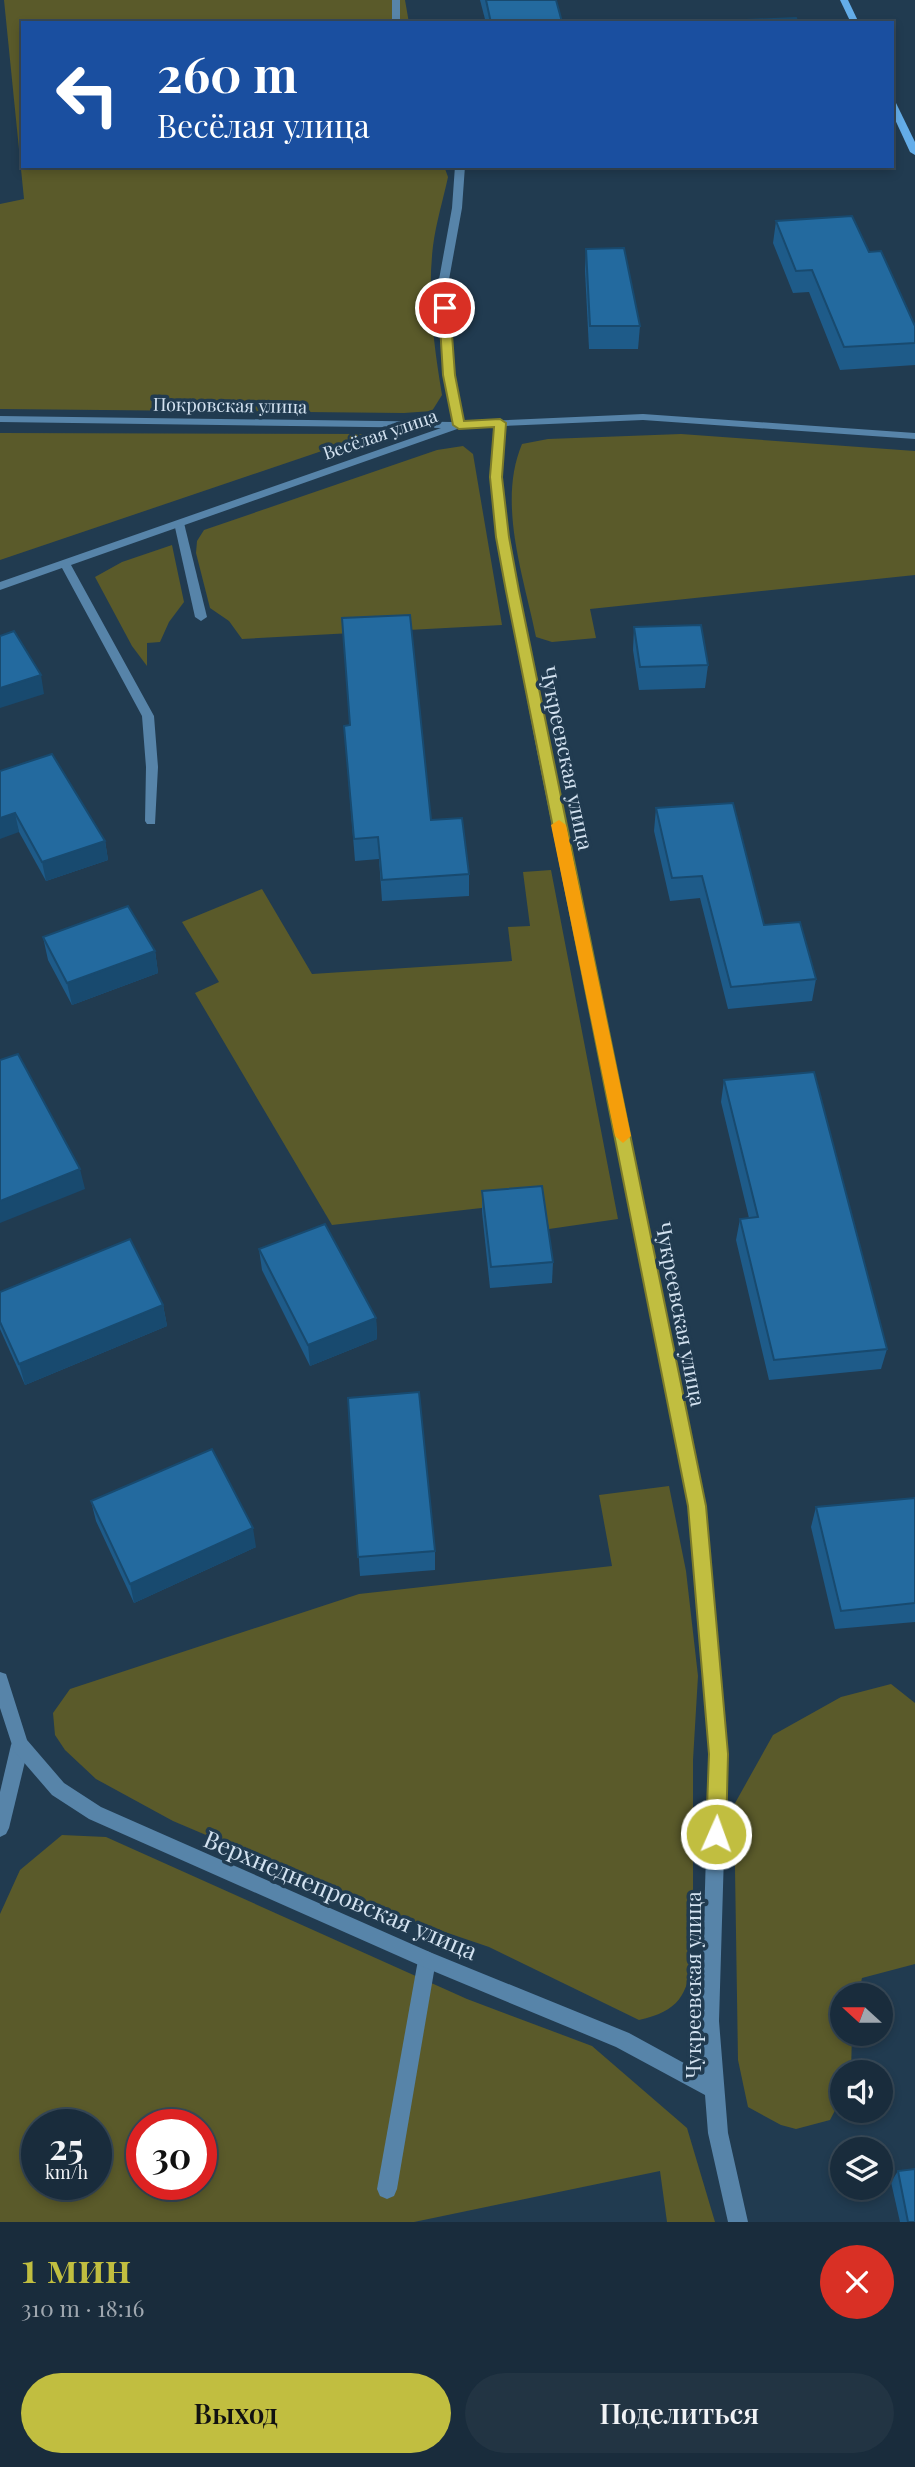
<!DOCTYPE html>
<html lang="ru">
<meta charset="utf-8">
<style>
body{margin:0;font-family:"Playfair Display",serif;background:#223443;color:#f1f3f6;height:100vh;display:flex;flex-direction:column;font-size:26px;white-space:nowrap}
*{box-sizing:border-box;margin:0}
p{font-size:23px;color:#9fa7af}
.icon{flex:none;width:38px;height:38px;fill:none;stroke:currentColor;stroke-width:2;stroke-linecap:round;stroke-linejoin:round}
.map{position:relative;height:2222px;overflow:hidden}
.side{display:flex;flex-direction:column;background:#192c3c;flex:1}
.side>*{flex:none}
.hud{position:absolute;left:21px;top:21px;width:873px;height:147px;border-radius:0px;box-shadow:0 4px 10px #0003,0 0 0 2px #374856;background:#1a4fa0;color:#fff;overflow:hidden}
.needle{width:46px;rotate:291deg}
.controls{position:absolute;left:830px;top:1983px;display:grid;gap:14px}
.controls a{display:grid;place-items:center;width:63px;height:63px;border-radius:50%;background:#192c3c;box-shadow:0 4px 10px #0003,0 0 0 2px #374856;font-size:35px}
.speed{position:absolute;left:21px;top:2109px;display:flex;gap:14px;font-size:35px;font-weight:700;text-align:center}
.speed>*{display:grid;place-content:center;width:91px;height:91px;border-radius:50%;background:#192c3c;box-shadow:0 4px 10px #0003,0 0 0 2px #374856;line-height:1}
.speed small{font-size:18px;font-weight:400}
.speed .limit{border:10px solid #d22;background:#fff;color:#111}
.pin{position:absolute;display:grid;place-items:center;width:60px;height:60px;color:#fff;margin:-30px;border:4px solid #fff;border-radius:50%;box-shadow:0 2px 7px #0007}
.me{position:absolute;width:77px;margin:-38px;rotate:2deg;stroke-linejoin:round;filter:drop-shadow(0 0 5px #0008)}
.turn{display:flex;align-items:center;gap:24px;height:147px;padding:0 21px;font-size:32px}
.turn .icon{width:91px;height:91px;stroke-width:2.5}
.turn b{display:block;font-size:49px;line-height:60px}
.round{display:grid;place-items:center;flex:none;width:74px;height:74px;border-radius:37px;background:#223443}
.overview{display:flex;align-items:center;justify-content:space-between;height:119px;padding:0 21px}
h1{font-size:42px;font-weight:600;line-height:52px;color:#c1be40}
.cta{display:flex;gap:14px;margin-top:auto;padding:14px 21px}
.cta a{flex:1;height:80px;border-radius:42px;background:#c1be40;color:#111;font-size:28px;font-weight:600;line-height:80px;text-align:center}
.cta a+a{background:#223443;color:#f1f3f6}
.map>svg:first-child{display:block}
.green{fill:#5a5a2a;fill-rule:evenodd}
.lines{fill:none;stroke-linecap:round;stroke-linejoin:round}
.lane{fill:#5784a9;fill-rule:evenodd}
.street{fill:#5784a9;fill-rule:evenodd}
.secondary{fill:#64ade9;fill-rule:evenodd}
.wall{fill:#1e5b89}
.shaded-wall{fill:#184a6f}
.building{fill:#236a9f;stroke:#184a6f;stroke-width:2}
.route{fill:#c1be40;stroke:#7d7c2a;stroke-width:2}
.slow{fill:#f59e0b}
.labels{text-anchor:middle;dominant-baseline:central;stroke-width:7;stroke-linejoin:round;paint-order:stroke}
.far-street-label{font-size:18px;fill:#d3e2f0;stroke:#213b50}
.street-label{font-size:21px;fill:#d3e2f0;stroke:#213b50}
.near-street-label{font-size:24px;fill:#d3e2f0;stroke:#213b50}
</style>
<div class="map">
<svg width="915" height="2222" viewBox="0 0 915 2222">
<rect width="100%" height="100%" fill="#213b50"/>
<!-- green -->
<g class="green">
<path d="M4,0h401l4,23h-386v143h421l4,11c-5,23 -12,46 -15,69 -6,50 1,100 9,149l-10,16 -28,2 -404,-4v-205l24,-5z"/>
<polygon points="0,433 372,434 0,560"/>
<path d="M681,434l234,17v124l-325,34 6,29 -44,4 -16,-5c-12,-60 -39,-134 -14,-193l26,-5z"/>
<polygon points="463,446 473,454 502,625 242,639 229,621 210,608 196,553 197,541 204,530 437,450"/>
<polygon points="172,545 184,602 169,622 160,642 147,643 147,666 132,646 95,577 122,562"/>
<polygon points="551,870 618,1219 549,1229 543,1201 332,1225 195,993 219,982 182,922 262,889 312,974 512,961 508,927 530,926 523,872"/>
<path d="M669,1486l17,85 12,105 -5,84v196c-6,40 -14,55 -54,64l-150,-73 -97,-33 -219,-93 -77,-42 -31,-29 -10,-15 -2,-22 17,-24 289,-95 253,-28 -13,-71z"/>
<polygon points="891,1684 915,1703 915,1964 862,1978 858,1995 842,1995 842,2034 852,2034 851,2072 842,2072 842,2097 830,2120 796,2129 781,2125 748,2107 738,2060 734,1805 773,1735 841,1697"/>
<path d="M62,1835l44,2 361,162 125,47 95,82 28,94h-48l-7,-51 -246,51h-414v-308l20,-44zM37,2124h59v60h-59zM142,2124h59v60h-59z"/>
</g>
<g class="lines">
<!-- lane -->
<g class="lane">
<polygon points="179,520 184,523 207,617 201,621 195,617 174,523"/>
<polygon points="20,1737 26,1739 29,1745 9,1828 6,1834 0,1837 0,1792 11,1745 14,1739"/>
<polygon points="427,1951 433,1954 436,1960 397,2189 394,2196 387,2199 380,2196 377,2189 418,1960 421,1954"/>
</g>
<!-- street -->
<g class="street">
<rect x="392" y="0" width="8" height="23"/>
<polygon points="455,166 465,166 462,208 448,285 454,375 464,422 643,414 915,433 915,439 643,420 505,426 501,477 508,537 549,751 705,1506 727,1754 719,2021 728,2133 748,2222 728,2222 708,2133 705,2095 616,2047 421,1966 89,1819 52,1795 14,1751 0,1708 0,1672 6,1674 8,1680 27,1740 64,1783 101,1807 432,1953 629,2033 704,2074 701,2021 709,1754 689,1506 537,751 496,537 491,477 494,427 460,428 71,565 154,716 158,767 155,824 147,824 145,821 146,767 142,716 62,568 0,590 0,582 441,428 0,422 0,416 453,422 444,375 438,285 452,208"/>
</g>
<!-- secondary -->
<g class="secondary">
<polygon points="840,0 848,0 859,23 851,23"/>
<polygon points="892,100 896,103 915,142 915,155 910,152 892,113"/>
</g>
</g>
<!-- wall -->
<g class="wall">
<polygon points="480,0 556,0 562,23 486,23"/>
<polygon points="776,221 869,252 915,326 915,365 840,370 809,292 793,293 773,243"/>
<polygon points="586,249 640,326 638,349 589,349 585,271"/>
<polygon points="634,627 708,665 705,688 639,690 633,650"/>
<polygon points="344,726 431,820 469,874 469,896 382,901 379,859 355,861"/>
<polygon points="0,771 105,841 108,860 46,881 19,832"/>
<polygon points="656,808 764,925 816,979 812,1001 728,1009 700,898 670,901 654,831"/>
<polygon points="43,937 155,951 158,973 72,1005 48,960"/>
<polygon points="724,1080 887,1349 881,1369 769,1380 736,1240 740,1219 749,1218 721,1102"/>
<polygon points="482,1191 553,1262 552,1283 490,1288 482,1212"/>
<polygon points="259,1249 376,1318 377,1339 310,1366 262,1270"/>
<polygon points="0,1292 163,1305 167,1326 25,1385 0,1329"/>
<polygon points="348,1398 435,1551 435,1570 360,1576"/>
<polygon points="915,1498 915,1622 835,1629 811,1527 816,1507"/>
<polygon points="91,1501 256,1547 134,1603 96,1521"/>
<polygon points="898,2171 915,2222 900,2222 891,2182"/>
</g>
<!-- shaded-wall -->
<g class="shaded-wall">
<polygon points="41,675 44,694 0,708 0,688"/>
<polygon points="15,813 19,832 0,839 0,818"/>
<polygon points="105,841 108,860 46,881 42,862"/>
<polygon points="155,951 158,973 72,1005 67,983"/>
<polygon points="80,1169 85,1189 0,1223 0,1201"/>
<polygon points="163,1305 167,1326 25,1385 19,1364"/>
<polygon points="376,1318 377,1339 310,1366 308,1345"/>
<polygon points="253,1528 256,1547 134,1603 130,1584"/>
</g>
<!-- building -->
<g class="building">
<polygon points="486,0 556,0 562,22 491,23"/>
<polygon points="796,18 798,23 748,23 747,20"/>
<polygon points="852,216 869,252 881,251 915,326 915,343 844,347 812,270 796,271 776,221"/>
<polygon points="624,248 640,326 590,326 586,249"/>
<polygon points="410,615 431,820 462,818 469,874 382,880 378,837 354,839 344,726 350,725 342,618"/>
<polygon points="701,625 708,665 640,667 634,627"/>
<polygon points="14,631 41,675 0,688 0,636"/>
<polygon points="52,754 105,841 42,862 15,813 0,818 0,771"/>
<polygon points="733,803 764,925 800,922 816,979 731,987 702,876 672,878 656,808"/>
<polygon points="128,906 155,951 67,983 43,937"/>
<polygon points="18,1054 80,1169 0,1201 0,1060"/>
<polygon points="814,1072 887,1349 774,1360 740,1219 758,1217 724,1080"/>
<polygon points="542,1186 553,1262 491,1267 482,1191"/>
<polygon points="325,1224 376,1318 308,1345 259,1249"/>
<polygon points="130,1239 163,1305 19,1364 0,1322 0,1292"/>
<polygon points="419,1392 435,1551 358,1557 348,1398"/>
<polygon points="212,1449 253,1528 130,1584 91,1501"/>
<polygon points="915,1498 915,1603 841,1611 816,1507"/>
<polygon points="915,2169 915,2222 908,2222 898,2171"/>
</g>
<!-- route -->
<polygon class="route" points="445,304 450,308 455,375 464,421 500,419 506,423 502,477 509,537 519,591 706,1506 728,1754 726,1834 723,1841 716,1844 709,1841 706,1834 709,1754 688,1506 506,591 496,537 490,477 494,427 459,429 453,425 443,375 439,308"/>
<!-- slow -->
<polygon class="slow" points="559,820 566,825 631,1136 623,1143 615,1136 551,825"/>
<g class="labels">
<!-- far-street labels -->
<g class="far-street-label">
<text transform="translate(230 405) rotate(1)">Покровская улица</text>
<text transform="translate(380 434) rotate(-19)">Весёлая улица</text>
</g>
<!-- street labels -->
<g class="street-label">
<text transform="translate(568 758) rotate(78)">Чукреевская улица</text>
<text transform="translate(682 1314) rotate(79)">Чукреевская улица</text>
<text transform="translate(692 1985) rotate(-90)">Чукреевская улица</text>
</g>
<!-- near-street labels -->
<g class="near-street-label">
<text transform="translate(341 1894) rotate(23)">Верхнеднепровская улица</text>
</g>
</g>
</svg>
<div class="controls">
<a><svg class="needle" viewBox="-14 -14 28 28"><path d="M0-13l5 13h-10z" fill="#e53935"/><path d="M0 13l5-13h-10z" fill="#9fa7af"/></svg></a>
<a><svg class="icon" aria-label="sound" viewBox="0 0 24 24"><path d="M4 9h4l5-4v14l-5-4H4zM17 9q2 3 0 6"/></svg></a>
<a><svg class="icon" aria-label="layers" viewBox="0 0 24 24"><path d="M12 4l9 5-9 5-9-5zM3 14l9 5 9-5"/></svg></a>
</div>
<div class="speed"><div>25<small>km/h</small></div><div class="limit">30</div></div>
<div class="pin" style="left:445px;top:308px;background:#d93025"><svg class="icon" aria-label="arrive" viewBox="0 0 24 24"><path d="M6 21V4h12l-3 4 3 4H6"/></svg></div>
<svg class="me" style="left:716px;top:1834px" viewBox="-20 -20 40 40"><circle r="17" fill="#c1be40" stroke="#fff" stroke-width="3"/><path d="M0-11L8 9 0 5-8 9z" fill="#fff"/></svg>
<div class="hud">
<div class="turn"><svg class="icon" aria-label="left" viewBox="0 0 24 24"><path d="M17 20v-9H6M10 6l-5 5 5 5"/></svg><div><b>260 m</b>Весёлая улица</div></div>
</div>
</div>
<section class="side">
<div class="overview"><div><h1>1 мин</h1><p>310 m · 18:16</p></div><a class="round" style="background:#d93025;color:#fff"><svg class="icon" aria-label="close" viewBox="0 0 24 24"><path d="M6 6l12 12M18 6L6 18"/></svg></a></div>
<div class="cta"><a>Выход</a><a>Поделиться</a></div>
</section>
